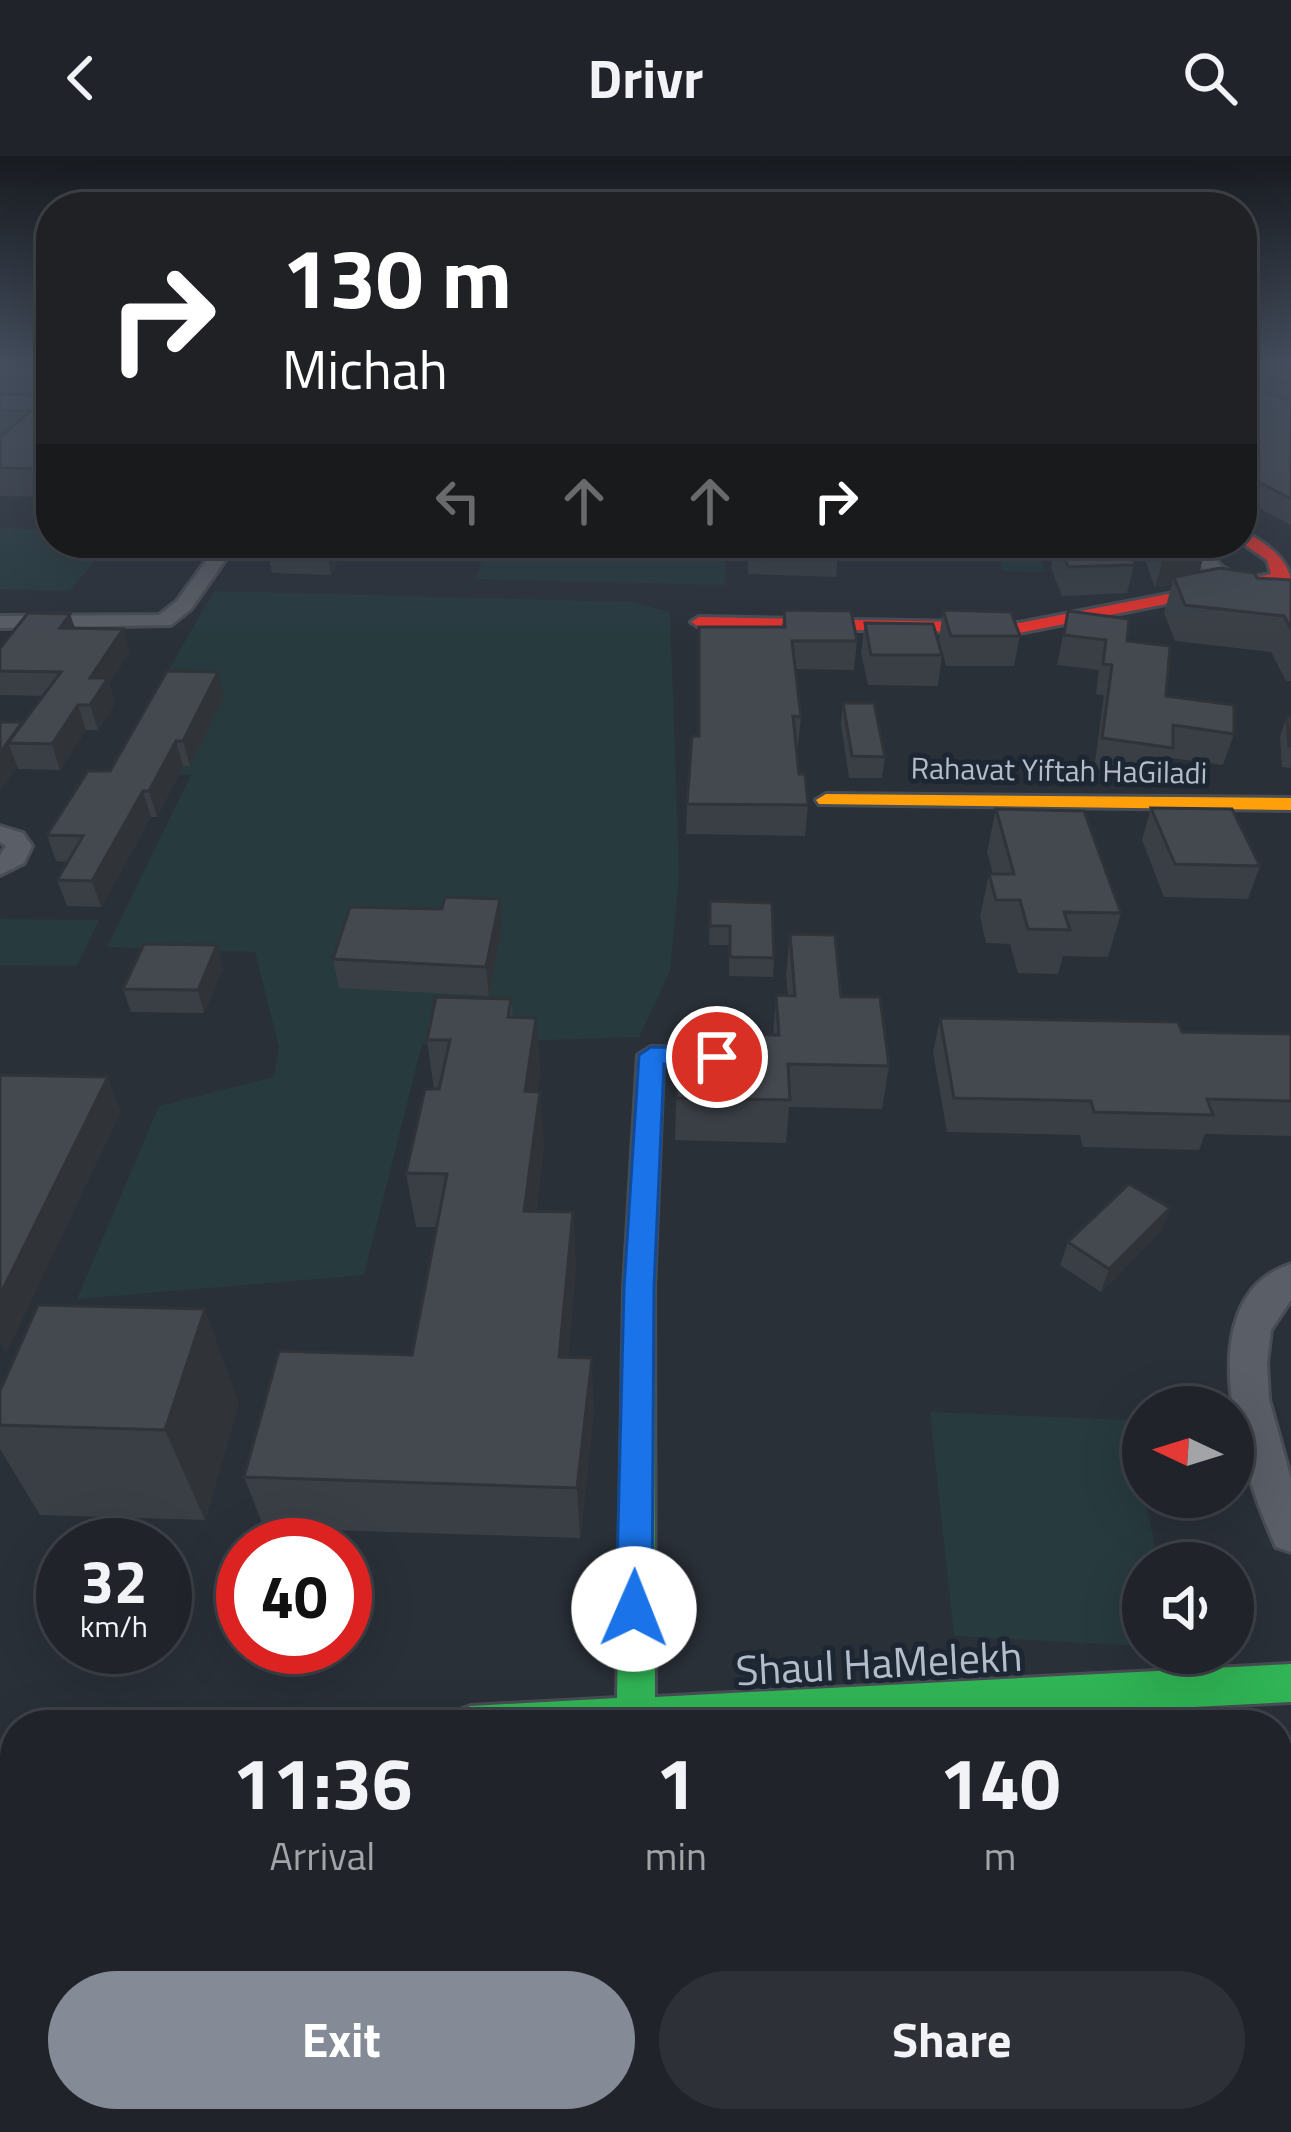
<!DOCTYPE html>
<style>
body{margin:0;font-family:"Titillium Web",sans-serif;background:#2d3036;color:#f1f3f6;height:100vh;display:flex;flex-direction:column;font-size:45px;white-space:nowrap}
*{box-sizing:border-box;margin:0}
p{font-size:39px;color:#a2a4a8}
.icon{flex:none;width:66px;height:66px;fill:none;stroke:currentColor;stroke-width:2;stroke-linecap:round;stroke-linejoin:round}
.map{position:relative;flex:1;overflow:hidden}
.panel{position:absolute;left:0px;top:1554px;width:1293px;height:423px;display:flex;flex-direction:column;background:#20242a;border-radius:48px 48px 0 0;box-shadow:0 12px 48px #0002,0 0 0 3px #3d4147}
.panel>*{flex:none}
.banner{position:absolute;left:36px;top:36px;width:1221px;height:366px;border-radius:48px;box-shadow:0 12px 48px #0002,0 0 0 3px #3d4147;background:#202124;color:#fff;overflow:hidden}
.needle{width:78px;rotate:274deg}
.fabs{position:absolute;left:1122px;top:1230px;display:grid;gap:24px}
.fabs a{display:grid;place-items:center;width:132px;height:132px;border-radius:50%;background:#20242a;box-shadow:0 12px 48px #0002,0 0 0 3px #3d4147;font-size:60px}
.speed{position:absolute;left:36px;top:1362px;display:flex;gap:24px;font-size:60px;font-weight:700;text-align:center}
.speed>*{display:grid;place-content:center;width:156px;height:156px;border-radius:50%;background:#20242a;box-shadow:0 12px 48px #0002,0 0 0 3px #3d4147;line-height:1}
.speed small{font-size:30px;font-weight:400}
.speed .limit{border:18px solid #d22;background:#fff;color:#111}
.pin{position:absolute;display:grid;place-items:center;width:102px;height:102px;color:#fff;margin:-51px;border:6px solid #fff;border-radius:50%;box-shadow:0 3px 12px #0007}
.me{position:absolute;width:132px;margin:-66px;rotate:1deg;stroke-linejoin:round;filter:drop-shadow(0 0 9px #0008)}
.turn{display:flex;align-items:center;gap:42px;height:252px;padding:0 48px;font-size:54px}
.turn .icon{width:156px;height:156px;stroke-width:2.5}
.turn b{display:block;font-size:84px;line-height:102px}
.lanes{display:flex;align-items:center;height:114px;padding:0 48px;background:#0003;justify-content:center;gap:60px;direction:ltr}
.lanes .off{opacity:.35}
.eta{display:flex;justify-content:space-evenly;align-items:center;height:204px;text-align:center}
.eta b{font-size:72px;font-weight:700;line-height:84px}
.cta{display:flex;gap:24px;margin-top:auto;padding:24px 48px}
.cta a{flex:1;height:138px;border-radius:72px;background:#848b96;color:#fff;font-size:48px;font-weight:700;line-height:138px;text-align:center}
.cta a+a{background:#2d3036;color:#f1f3f6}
header{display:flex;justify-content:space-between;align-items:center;height:156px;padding:0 48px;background:#20242a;font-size:54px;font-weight:700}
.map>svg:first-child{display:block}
.green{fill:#273a3e}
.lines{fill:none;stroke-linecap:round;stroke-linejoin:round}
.street-casing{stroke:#484c53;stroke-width:6}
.fast-casing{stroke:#484c53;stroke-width:6}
.slow-casing{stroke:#484c53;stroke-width:6}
.jam-casing{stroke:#484c53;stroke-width:6}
.street{fill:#5a5e66;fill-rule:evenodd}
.fast{fill:#30b455;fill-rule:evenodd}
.slow{fill:#ff9f0a;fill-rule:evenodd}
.jam{fill:#e5322d;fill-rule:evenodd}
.wall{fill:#3a3f45}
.shaded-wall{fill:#303338}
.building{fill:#444950;stroke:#303338;stroke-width:3}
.route{fill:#1a73e8;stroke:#114b97;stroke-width:3}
.labels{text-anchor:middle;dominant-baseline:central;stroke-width:10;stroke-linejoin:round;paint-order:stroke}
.far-street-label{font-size:30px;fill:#b4bcc9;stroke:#1d2633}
.near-street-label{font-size:42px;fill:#b4bcc9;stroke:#1d2633}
</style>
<header><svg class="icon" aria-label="back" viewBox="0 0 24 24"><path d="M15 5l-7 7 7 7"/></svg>Drivr<svg class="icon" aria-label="search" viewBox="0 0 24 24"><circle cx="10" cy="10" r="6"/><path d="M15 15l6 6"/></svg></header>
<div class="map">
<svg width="1291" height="1976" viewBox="0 0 1291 1976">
<rect width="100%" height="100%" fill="#2a3038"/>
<!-- green -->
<g class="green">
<polygon points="0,372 51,374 51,387 111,387 69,435 0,433"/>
<polygon points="488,387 727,387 725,429 475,423"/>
<polygon points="995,387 1075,387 1082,406 1041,405 1044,416 1003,415"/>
<polygon points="214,435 632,446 670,456 679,718 670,815 639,881 422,888 364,1119 77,1143 159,950 274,921 279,891 255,796 107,791 191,619 110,616"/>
<polygon points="0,763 99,764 77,810 0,809"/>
<polygon points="930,1256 1127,1264 1159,1407 1143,1407 1143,1490 954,1480"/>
</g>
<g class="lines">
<!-- street casing -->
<g class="street-casing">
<g id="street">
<polygon points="219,387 237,387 191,453 171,469 0,472 0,460 159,459 177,445"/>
<polygon points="1182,387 1201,387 1222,411 1291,446 1291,460 1208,419"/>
<polygon points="0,670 23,677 32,690 24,707 0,719 0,699 6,690 0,686"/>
<path d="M1291,1108v36l-20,30 -4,33 2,36 22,80v73l-15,-5c-32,-70 -93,-248 15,-283z"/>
<rect x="520" y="1962" width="56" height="14"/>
<polygon points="824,1962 880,1962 882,1976 826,1976"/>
</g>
</g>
<!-- fast casing -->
<g class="fast-casing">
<polygon id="fast" points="651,891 717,893 730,901 717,909 663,908 654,1131 655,1541 1291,1508 1291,1546 840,1569 452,1569 457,1555 471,1550 617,1542 624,1131 638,899"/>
</g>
<!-- slow casing -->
<g class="slow-casing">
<polygon id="slow" points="826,638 1291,642 1291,654 819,648 816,644"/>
</g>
<!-- jam casing -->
<g class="jam-casing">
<path id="jam" d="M1242,375c23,11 49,28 49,54l-9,-4 -263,52 -320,-6 -8,-5 8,-5 320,6 252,-49 -4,-14 -25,-17z"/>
</g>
<!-- street -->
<use href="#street" class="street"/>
<!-- fast -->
<use href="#fast" class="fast"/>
<!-- slow -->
<use href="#slow" class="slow"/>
<!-- jam -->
<use href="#jam" class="jam"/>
</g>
<!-- wall -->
<g class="wall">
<polygon points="0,209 51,209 51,341 0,340"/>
<polygon points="1242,209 1291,217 1291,369 1242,343"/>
<polygon points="115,387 164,387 155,399 118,398"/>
<polygon points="275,387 348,387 331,419 272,417 268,398"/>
<polygon points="748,387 839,387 836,421 748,418"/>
<polygon points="951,387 989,387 986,402 955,402"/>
<polygon points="1056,387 1137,387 1134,409 1127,437 1062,440 1051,412"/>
<polygon points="1147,387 1201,387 1205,395 1199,416 1291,424 1291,525 1286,525 1271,496 1175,485 1164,457 1172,428 1155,432 1144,400"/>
<polygon points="784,454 857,485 854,514 795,513 801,561 798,590 796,590 799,618 808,649 805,680 686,678 687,648 699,580 782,471"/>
<polygon points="943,454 1020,480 1014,510 946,510 939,484"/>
<polygon points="1068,455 1127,485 1166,540 1234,578 1223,609 1170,602 1163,623 1094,613 1104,539 1096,538 1099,514 1057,509"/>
<polygon points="70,458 75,472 130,496 109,527 115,547 98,574 86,574 60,614 18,613 0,566 23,568 43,540 0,539 0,492"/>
<polygon points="865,467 942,499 938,530 868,529 861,497"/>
<polygon points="224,540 190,610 183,610 157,661 151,661 101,751 67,750 57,724 68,706 56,705 47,679 110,615"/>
<polygon points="843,547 885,601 882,622 849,622 841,568"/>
<polygon points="1287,560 1291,561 1291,612 1282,611 1280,581"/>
<polygon points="1151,652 1260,710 1248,743 1164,741 1142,684"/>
<polygon points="996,653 1121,757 1108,801 1063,800 1058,818 1018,817 1010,788 986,787 980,761 989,718 993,718 987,696"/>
<polygon points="500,743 502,771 489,840 339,832 333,803 442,753"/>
<polygon points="710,745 774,802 773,821 729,820 729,789 709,789"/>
<polygon points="790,778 841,841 889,910 882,953 789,951 786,987 675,984 678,877 773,879 776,839 788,840 786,820"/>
<polygon points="223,812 204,857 131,856 123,833"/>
<polygon points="511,843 513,861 536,862 540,915 537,936 544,990 536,1055 573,1056 576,1110 568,1201 594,1255 580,1382 264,1372 244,1321 412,1199 437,1071 416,1071 406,1017 434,933 427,884"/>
<polygon points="940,862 1182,876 1291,878 1291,980 1205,978 1199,994 1083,991 1080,979 947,976 933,896"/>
<polygon points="1170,1052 1161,1075 1101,1136 1060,1109 1068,1086"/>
<polygon points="0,1235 239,1247 205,1364 40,1359 0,1293"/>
<polygon points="1291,1616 1291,1820 1288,1820 1278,1788 1278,1617"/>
<polygon points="15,1686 15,1822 9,1822 0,1815 0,1740"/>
<polygon points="895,1962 992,1962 994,1976 897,1976"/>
<polygon points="1045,1962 1151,1962 1154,1976 1048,1976"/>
<polygon points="1197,1962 1278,1962 1291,1976 1201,1976"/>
</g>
<!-- shaded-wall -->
<g class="shaded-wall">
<polygon points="152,387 164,387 155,399"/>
<polygon points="335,387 348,387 331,419 328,400"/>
<polygon points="1205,395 1197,424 1174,421 1172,428 1155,432 1163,403"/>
<polygon points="70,458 78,482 60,472"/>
<polygon points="123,473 130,496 109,527 115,547 98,574 90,549 90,522"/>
<polygon points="218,516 224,540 190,610 183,585"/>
<polygon points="78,549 86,574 60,614 52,588"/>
<polygon points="22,566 8,587 17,611 0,636 0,597"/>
<polygon points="176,585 183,610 157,661 149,635"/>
<polygon points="143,635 151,661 101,751 92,725"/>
<polygon points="500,743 502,771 489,840 486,811"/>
<polygon points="217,789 223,812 204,857 198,834"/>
<polygon points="536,862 540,915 530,990 525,935"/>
<polygon points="108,921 121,956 6,1198 0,1186 0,1139"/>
<polygon points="540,936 544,990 529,1108 524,1055"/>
<polygon points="1170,1052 1161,1075 1101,1136 1109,1113"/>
<polygon points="573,1056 576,1110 563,1254 559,1201"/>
<polygon points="205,1153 239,1247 205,1364 165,1274"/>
<polygon points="592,1202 594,1255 580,1382 577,1332"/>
<polygon points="161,1962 184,1962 182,1976 158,1976"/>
<polygon points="359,1962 373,1962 372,1976 358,1976"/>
<rect x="506" y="1962" width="4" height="14"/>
</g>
<!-- building -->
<g class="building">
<polygon points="0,209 51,209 51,313 0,312 0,281 31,255 0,254 0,238 43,240 48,226 44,222 0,220"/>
<polygon points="1242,209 1274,209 1291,217 1291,227 1245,211 1246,229 1291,245 1291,343 1242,317"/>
<polygon points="275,387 335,387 328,400 268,398"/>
<polygon points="1058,387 1137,387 1134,409 1068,411"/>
<polygon points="1156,387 1201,387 1205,395 1163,403"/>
<polygon points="1220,412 1254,417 1257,422 1291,424 1291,473 1284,460 1185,449 1174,421"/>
<polygon points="784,454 851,455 857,485 792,485 801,561 793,560 799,618 805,618 808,649 687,648 692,580 699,580 699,471 785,471"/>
<polygon points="943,454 1011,456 1020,480 951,480"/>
<polygon points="1068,455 1129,463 1127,485 1170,490 1166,540 1234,549 1234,578 1173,569 1173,592 1102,582 1112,509 1103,508 1106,484 1064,479"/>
<polygon points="28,457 70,458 60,472 123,473 90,522 108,522 90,549 78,549 52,588 8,587 61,516 0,515 0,492"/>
<polygon points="865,467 933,468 942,499 871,499"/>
<polygon points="167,515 218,516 183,585 176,585 149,635 143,635 92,725 57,724 83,680 47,679 88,615 110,615"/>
<polygon points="843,547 874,547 885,601 852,600"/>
<polygon points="1287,560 1291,561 1291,590 1289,590"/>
<polygon points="0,566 22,566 0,597"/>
<polygon points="1151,652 1232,653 1260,710 1175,708"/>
<polygon points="996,653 1084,655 1121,757 1064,756 1070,774 1028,773 1020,744 996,744 989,718 1014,718"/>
<polygon points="445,741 500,743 486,811 333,803 350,751 442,753"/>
<polygon points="710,745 772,747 774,802 730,801 730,770 710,770"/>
<polygon points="790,778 835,779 841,841 880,841 889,910 788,908 790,944 676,942 678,877 779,879 776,839 795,840"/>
<polygon points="144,788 217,789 198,834 123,833"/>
<polygon points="436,841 511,843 508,861 536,862 525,935 540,936 524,1055 573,1056 559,1201 592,1202 577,1332 244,1321 279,1195 412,1199 447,1018 406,1017 425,933 439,933 450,884 427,884"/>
<polygon points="940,862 1178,866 1182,876 1291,878 1291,945 1207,943 1213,959 1094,956 1091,945 954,942"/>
<polygon points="0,919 108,921 0,1139"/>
<polygon points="1129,1028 1170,1052 1109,1113 1068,1086"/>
<polygon points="38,1149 205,1153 165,1274 0,1269 0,1235"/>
<polygon points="1291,1616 1291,1760 1278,1760 1278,1617"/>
<polygon points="15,1686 15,1799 0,1800 0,1740"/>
<polygon points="1278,1899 1283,1899 1291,1927 1291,1976 1220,1976 1217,1962 1278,1962"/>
<polygon points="74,1962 161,1962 158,1976 0,1976 0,1966"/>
<polygon points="261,1962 359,1962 358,1976 259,1976"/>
<polygon points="437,1962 506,1962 506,1976 436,1976"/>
<polygon points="609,1962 820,1962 821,1976 610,1976"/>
<polygon points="904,1962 992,1962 994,1976 906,1976"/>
<polygon points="1066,1962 1151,1962 1154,1976 1069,1976"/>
</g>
<!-- sky -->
<linearGradient id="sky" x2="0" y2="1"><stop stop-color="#171a1f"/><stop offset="0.43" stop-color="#444e5e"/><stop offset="1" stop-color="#444e5e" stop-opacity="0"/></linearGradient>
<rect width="1291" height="486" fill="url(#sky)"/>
<!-- route -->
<polygon class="route" points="651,891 717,892 730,901 717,909 664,908 654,1132 652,1453 647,1465 634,1470 621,1465 616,1453 624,1132 639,899"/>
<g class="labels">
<!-- far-street labels -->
<g class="far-street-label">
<text transform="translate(1059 614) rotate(1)">Rahavat Yiftah HaGiladi</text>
</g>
<!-- near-street labels -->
<g class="near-street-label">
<text transform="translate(879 1506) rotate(-3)">Shaul HaMelekh</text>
</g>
</g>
</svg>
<div class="fabs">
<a><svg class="needle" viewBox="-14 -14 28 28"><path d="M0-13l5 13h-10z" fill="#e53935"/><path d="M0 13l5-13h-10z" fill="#a2a4a8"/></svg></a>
<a><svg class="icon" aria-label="sound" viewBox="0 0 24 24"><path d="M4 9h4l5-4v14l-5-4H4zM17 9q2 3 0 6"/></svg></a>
</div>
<div class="speed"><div>32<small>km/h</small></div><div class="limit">40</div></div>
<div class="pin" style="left:717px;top:901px;background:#d93025"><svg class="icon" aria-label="arrive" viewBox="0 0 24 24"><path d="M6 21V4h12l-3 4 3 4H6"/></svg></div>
<svg class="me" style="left:634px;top:1453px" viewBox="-20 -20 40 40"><circle r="19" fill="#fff"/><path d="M0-13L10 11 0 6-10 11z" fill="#1a73e8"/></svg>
<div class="banner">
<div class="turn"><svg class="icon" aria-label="right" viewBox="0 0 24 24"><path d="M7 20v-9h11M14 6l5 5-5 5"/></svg><div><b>130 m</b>Michah</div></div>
<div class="lanes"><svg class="icon off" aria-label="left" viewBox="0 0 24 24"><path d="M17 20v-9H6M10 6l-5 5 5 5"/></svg><svg class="icon off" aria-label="ahead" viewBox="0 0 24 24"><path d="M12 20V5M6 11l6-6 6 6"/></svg><svg class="icon off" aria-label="ahead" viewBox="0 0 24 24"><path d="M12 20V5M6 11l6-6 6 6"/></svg><svg class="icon" aria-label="right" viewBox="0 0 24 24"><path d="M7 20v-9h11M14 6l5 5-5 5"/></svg></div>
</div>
<section class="panel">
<div class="eta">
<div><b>11:36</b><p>Arrival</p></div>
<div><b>1</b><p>min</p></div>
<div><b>140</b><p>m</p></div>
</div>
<div class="cta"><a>Exit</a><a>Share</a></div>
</section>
</div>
